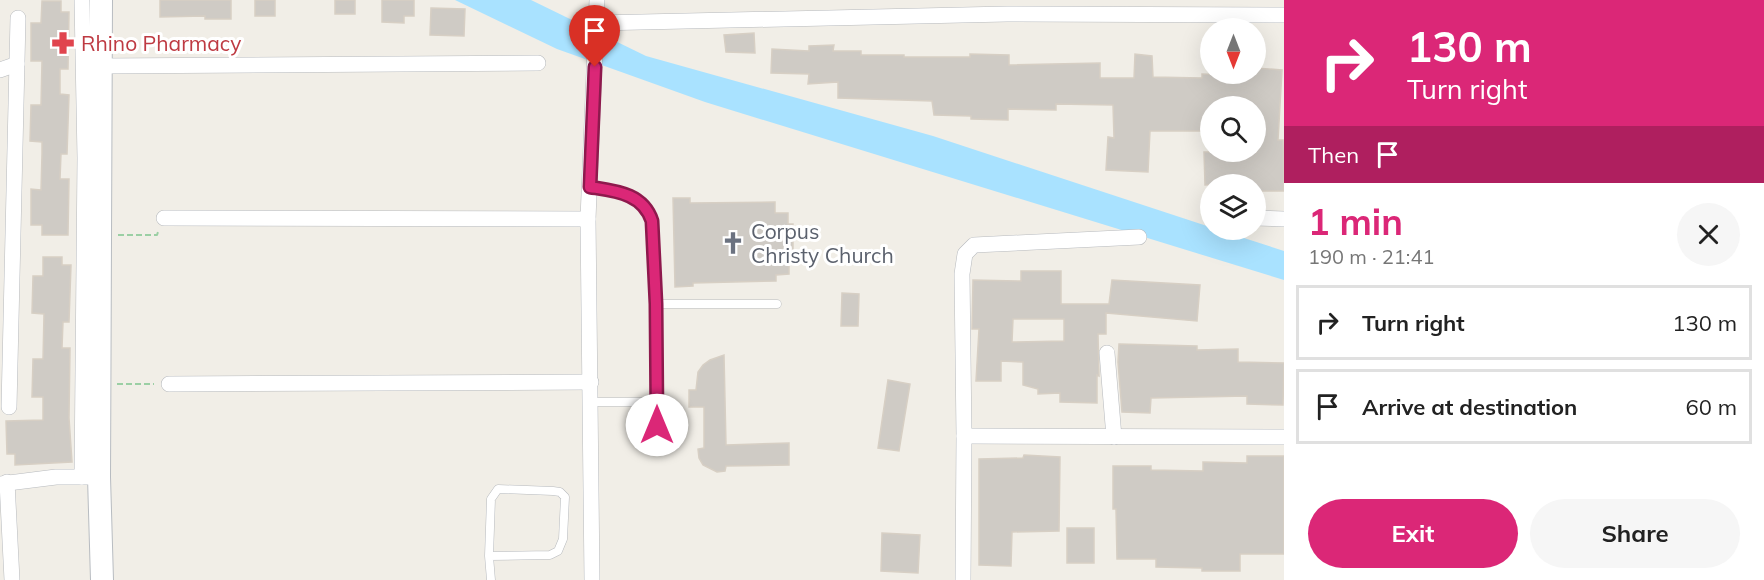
<!DOCTYPE html>
<meta charset="utf-8">
<style>
body{margin:0;font-family:Mulish,sans-serif;background:#f6f6f6;color:#222;height:100vh;display:flex;flex-direction:column;font-size:22px;white-space:nowrap}
*{box-sizing:border-box;margin:0}
p{font-size:20px;color:#767676}
.icon{flex:none;width:33px;height:33px;fill:none;stroke:currentColor;stroke-width:2;stroke-linecap:round;stroke-linejoin:round}
.map{position:relative;flex:1;overflow:hidden}
.sheet{display:flex;flex-direction:column;background:#fff;width:480px}
.sheet>*{flex:none}
.top-card{background:#db2777;color:#fff;overflow:hidden}
.needle{width:39px;rotate:180deg}
.buttons{position:absolute;left:1200px;top:18px;display:grid;gap:12px}
.buttons a{display:grid;place-items:center;width:66px;height:66px;border-radius:50%;background:#fff;box-shadow:0 6px 24px #0002;font-size:30px}
.pin{position:absolute;display:grid;place-items:center;width:51px;height:51px;color:#fff;margin:-62px -26px;border-radius:50% 50% 50% 0;rotate:-45deg;box-shadow:0 0 6px #0007}
.pin .icon{rotate:45deg}
.me{position:absolute;width:66px;margin:-33px;rotate:0deg;stroke-linejoin:round;filter:drop-shadow(0 0 4px #0008)}
.turn{display:flex;align-items:center;gap:21px;height:126px;padding:0 24px;font-size:27px}
.turn .icon{width:78px;height:78px;stroke-width:2.5}
.turn b{display:block;font-size:42px;line-height:51px}
.then{display:flex;align-items:center;height:57px;padding:0 24px;background:#0003;gap:12px;font-size:22px}
.round{display:grid;place-items:center;flex:none;width:63px;height:63px;border-radius:32px;background:#f6f6f6}
.head{display:flex;align-items:center;justify-content:space-between;height:102px;padding:0 24px}
h1{font-size:36px;font-weight:700;line-height:45px;color:#db2777}
.primary-button{display:flex;gap:12px;margin-top:auto;padding:12px 24px}
.primary-button a{flex:1;height:69px;border-radius:36px;background:#db2777;color:#fff;font-size:24px;font-weight:700;line-height:69px;text-align:center}
.primary-button a+a{background:#f6f6f6;color:#222}
ul{padding:0;list-style:none}
li{display:flex;align-items:center;gap:18px;height:75px;margin:0 12px 9px;padding:0 12px;border:3px solid #e0e0e0;border-radius:0px}
li div{flex:1}
li b{display:block;font-size:22px}
li em{font-style:normal}
main{display:flex;flex:1;min-height:0}
.map>svg:first-child{display:block}
.water{fill:#a9e2ff}
.building{fill:#cfcbc5;stroke:#d7cfc4;stroke-width:1.5;fill-rule:evenodd}
.lines{fill:none;stroke-linecap:round;stroke-linejoin:round}
.lane-casing{stroke:#b7babe;stroke-width:9}
.street-casing{stroke:#b7babe;stroke-width:16}
.secondary-casing{stroke:#b8bcc1;stroke-width:24}
.path{stroke:#9bcfa4;stroke-width:2;stroke-dasharray:6 3;stroke-linecap:butt}
.lane{stroke:#fff;stroke-width:8}
.street{stroke:#fff;stroke-width:15}
.secondary{stroke:#fff;stroke-width:22}
.route-casing{stroke:#8e194d;stroke-width:15}
.route{stroke:#db2777;stroke-width:10}
.labels{text-anchor:middle;dominant-baseline:central;stroke-width:6;stroke-linejoin:round;paint-order:stroke}
.health-label{font-size:21px;fill:#be3a42;stroke:#fff;text-anchor:start}
.worship-label{font-size:21px;fill:#5b616d;stroke:#fff;text-anchor:start}
</style>
<main>
<div class="map">
<svg width="1284" height="580" viewBox="0 0 1284 580">
<rect width="100%" height="100%" fill="#f1eee7"/>
<!-- water -->
<polygon class="water" points="455,0 531,0 646,56 933,136 1210,227 1210,230 1219,230 1284,251 1284,280 705,102 557,49"/>
<!-- building -->
<g class="building">
<polygon points="160,0 231,0 231,19 205,19 205,16 160,17"/>
<rect x="255" y="0" width="20" height="16"/>
<rect x="335" y="0" width="20" height="14"/>
<polygon points="382,0 414,0 414,16 404,16 404,23 382,22"/>
<polygon points="42,1 61,1 61,12 69,12 68,69 60,69 60,94 69,95 67,154 61,154 60,179 69,179 68,235 42,235 42,225 31,225 31,189 41,190 42,154 42,142 30,141 31,105 41,105 42,61 31,61 31,23 41,23"/>
<polygon points="431,8 465,9 464,36 430,35"/>
<polygon points="754,33 755,53 726,52 724,35"/>
<polygon points="834,45 833,51 861,51 861,55 904,55 904,57 970,57 970,54 1009,55 1009,65 1100,63 1100,78 1134,78 1135,54 1152,56 1153,77 1202,78 1202,74 1251,76 1251,74 1256,74 1256,68 1282,70 1278,140 1283,140 1284,191 1256,191 1256,184 1247,183 1205,185 1204,152 1256,152 1256,106 1210,106 1210,131 1150,131 1148,172 1106,170 1108,137 1114,138 1113,105 1056,104 1056,110 1008,109 1008,120 971,119 971,116 934,115 932,101 838,98 838,82 808,84 809,74 771,73 772,49 809,51 809,46"/>
<polygon points="673,198 690,198 690,203 775,202 775,213 788,213 788,224 793,224 793,262 789,262 789,274 776,275 776,281 693,283 693,286 675,287"/>
<polygon points="43,257 62,257 62,265 71,265 69,322 63,322 62,348 70,348 69,418 72,462 15,465 15,454 7,454 6,421 43,420 43,397 32,397 33,359 43,359 44,314 32,313 33,276 43,276"/>
<path d="M1021,271h40v33h48l3,-24 88,5 -3,36 -91,-8v21h-8l1,42 -2,-1v28l-37,-1v-9l-22,1v-5l-15,-4v-23l-22,-1v20h-25l3,-52h-7l1,-49 48,1zM1013,319h51v22l-52,1z"/>
<polygon points="842,293 859,294 858,326 841,326"/>
<polygon points="1119,344 1197,346 1197,350 1238,349 1238,362 1284,363 1283,405 1247,404 1247,396 1151,398 1150,413 1122,412 1118,362"/>
<polygon points="724,355 726,445 789,443 789,465 726,466 725,471 717,472 703,465 699,458 698,449 704,448 704,407 689,407 689,390 696,390 698,372 703,365 710,360"/>
<polygon points="888,380 910,384 899,451 878,448"/>
<polygon points="1024,455 1060,457 1059,531 1012,532 1011,566 979,565 979,459 1023,458"/>
<polygon points="1247,456 1284,456 1284,554 1240,554 1240,571 1202,571 1202,568 1156,567 1156,559 1117,559 1116,509 1113,509 1113,466 1151,466 1151,470 1203,471 1203,462 1247,463"/>
<rect x="1067" y="528" width="27" height="35"/>
<polygon points="882,533 920,535 918,573 881,571"/>
</g>
<g class="lines">
<!-- lane casing -->
<g class="lane-casing">
<g id="lane">
<path d="M590,187c25,4 53,6 62,34l4,83 1,121"/>
<polyline points="656,304 777,304"/>
<polyline points="590,402 657,402"/>
<polyline points="489,556 550,555 558,551 563,539 565,497 560,492 553,491 498,489 491,499 489,556 491,580"/>
</g>
</g>
<!-- street casing -->
<g class="street-casing">
<g id="street">
<polyline points="82,0 85,158 82,477"/>
<polyline points="597,23 1007,14 1284,15"/>
<polyline points="101,66 538,63"/>
<polyline points="0,70 17,64"/>
<polyline points="164,218 588,219"/>
<polyline points="1256,218 1284,219"/>
<polyline points="1107,353 1114,437"/>
<polyline points="169,384 591,382"/>
<polyline points="9,407 18,18"/>
<polyline points="964,436 1284,437"/>
<polyline points="7,482 12,580"/>
<polyline points="0,484 56,477 90,477"/>
<polyline points="592,580 588,219 597,0"/>
<polyline points="963,580 964,436 962,274 965,254 974,245 1139,237"/>
</g>
</g>
<!-- secondary casing -->
<g class="secondary-casing">
<polyline id="secondary" points="101,0 99,477 102,580"/>
</g>
<!-- path -->
<g class="path">
<polyline points="118,235 157,235 158,232"/>
<polyline points="117,384 154,384"/>
</g>
<!-- lane -->
<use href="#lane" class="lane"/>
<!-- street -->
<use href="#street" class="street"/>
<!-- secondary -->
<use href="#secondary" class="secondary"/>
</g>
<g class="lines">
<!-- route casing -->
<g class="route-casing">
<path id="route" d="M595,67l-5,120c25,4 53,6 62,34l4,83 1,121"/>
</g>
<!-- route -->
<use href="#route" class="route"/>
</g>
<!-- icons -->
<defs>
<g id="pharmacy-bare" transform="scale(1.8)"><path d="M-2-6h4v4h4v4h-4v4h-4v-4h-4v-4h4Z" fill="#e0444e" stroke="#fff" stroke-width="2.5" paint-order="stroke"/></g>
<g id="church-bare" transform="scale(1.8)"><path d="M-1.2-6h2.4v3.5h3.3v2.4h-3.3V6h-2.4V-.1h-3.3v-2.4h3.3Z" fill="#6b7280" stroke="#fff" stroke-width="2.5" paint-order="stroke"/></g>
</defs>
<g fill-rule="evenodd">
<use href="#pharmacy-bare" x="63" y="43"/>
<use href="#church-bare" x="733" y="243"/>
</g>
<g class="labels">
<!-- health labels -->
<g class="health-label">
<text x="81" y="43">Rhino Pharmacy</text>
</g>
<!-- worship labels -->
<g class="worship-label">
<text x="751" y="231">Corpus<tspan x="751" dy="24">Christy Church</tspan></text>
</g>
</g>
</svg>
<div class="buttons">
<a><svg class="needle" viewBox="-14 -14 28 28"><path d="M0-13l5 13h-10z" fill="#e53935"/><path d="M0 13l5-13h-10z" fill="#767676"/></svg></a>
<a><svg class="icon" aria-label="search" viewBox="0 0 24 24"><circle cx="10" cy="10" r="6"/><path d="M15 15l6 6"/></svg></a>
<a><svg class="icon" aria-label="layers" viewBox="0 0 24 24"><path d="M12 4l9 5-9 5-9-5zM3 14l9 5 9-5"/></svg></a>
</div>
<div class="pin" style="left:595px;top:67px;background:#d93025"><svg class="icon" aria-label="arrive" viewBox="0 0 24 24"><path d="M6 21V4h12l-3 4 3 4H6"/></svg></div>
<svg class="me" style="left:657px;top:425px" viewBox="-20 -20 40 40"><circle r="19" fill="#fff"/><path d="M0-13L10 11 0 6-10 11z" fill="#db2777"/></svg>
</div>
<section class="sheet">
<div class="top-card">
<div class="turn"><svg class="icon" aria-label="right" viewBox="0 0 24 24"><path d="M7 20v-9h11M14 6l5 5-5 5"/></svg><div><b>130 m</b>Turn right</div></div>
<div class="then">Then<svg class="icon" aria-label="arrive" viewBox="0 0 24 24"><path d="M6 21V4h12l-3 4 3 4H6"/></svg></div>
</div>
<div class="head"><div><h1>1 min</h1><p>190 m · 21:41</p></div><a class="round"><svg class="icon" aria-label="close" viewBox="0 0 24 24"><path d="M6 6l12 12M18 6L6 18"/></svg></a></div>
<ul>
<li><svg class="icon" aria-label="right" viewBox="0 0 24 24"><path d="M7 20v-9h11M14 6l5 5-5 5"/></svg><div><b>Turn right</b></div><em>130 m</em></li>
<li><svg class="icon" aria-label="arrive" viewBox="0 0 24 24"><path d="M6 21V4h12l-3 4 3 4H6"/></svg><div><b>Arrive at destination</b></div><em>60 m</em></li>
</ul>
<div class="primary-button"><a>Exit</a><a>Share</a></div>
</section>
</main>
